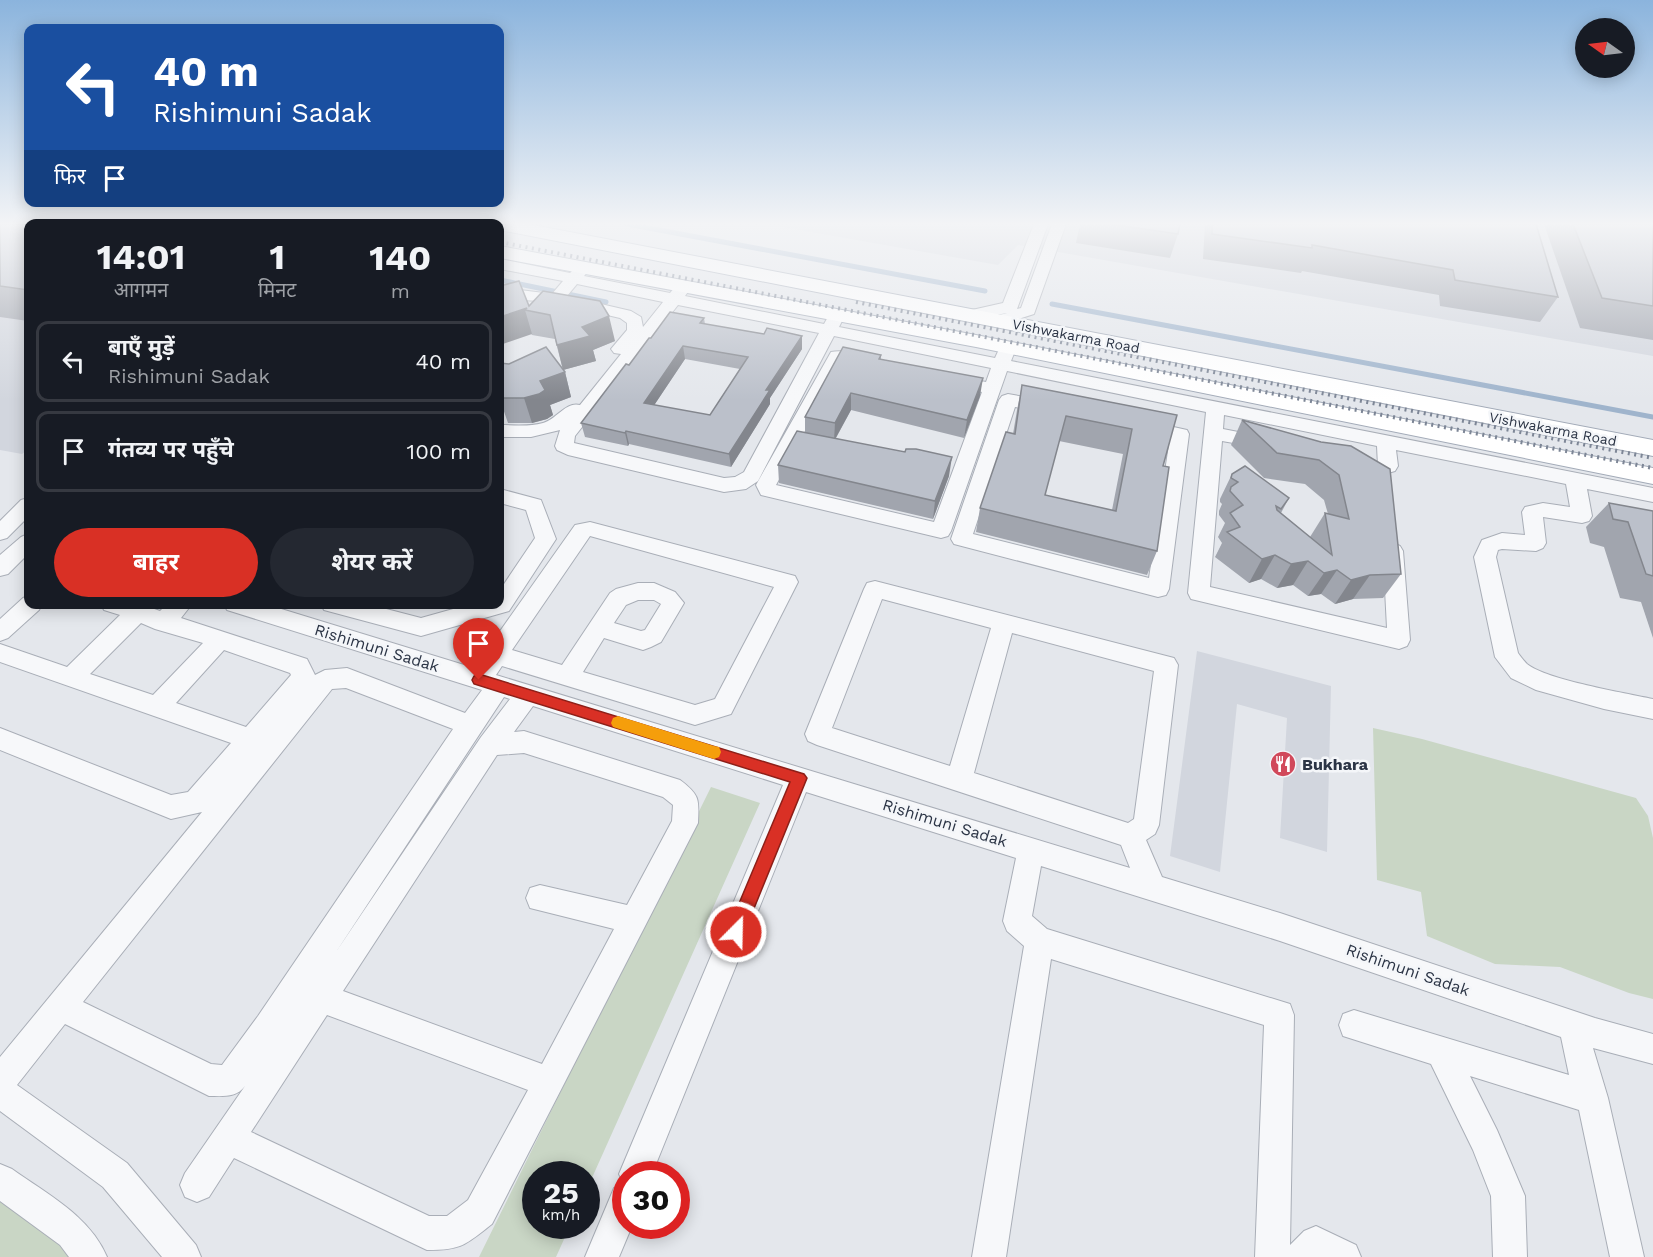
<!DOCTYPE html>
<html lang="hi">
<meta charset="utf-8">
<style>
body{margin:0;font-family:"Work Sans","Noto Sans Devanagari",sans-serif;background:#242831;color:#f1f3f6;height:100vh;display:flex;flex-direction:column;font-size:22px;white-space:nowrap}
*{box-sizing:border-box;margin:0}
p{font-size:20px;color:#9ea1a6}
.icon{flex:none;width:33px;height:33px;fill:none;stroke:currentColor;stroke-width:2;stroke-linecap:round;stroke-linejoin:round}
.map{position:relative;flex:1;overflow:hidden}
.panel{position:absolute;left:24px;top:219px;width:480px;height:390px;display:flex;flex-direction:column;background:#171b24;border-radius:12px;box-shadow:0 3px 15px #0003}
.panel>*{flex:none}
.guide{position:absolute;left:24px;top:24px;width:480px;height:183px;border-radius:12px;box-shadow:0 3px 15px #0003;background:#1a4fa0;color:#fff;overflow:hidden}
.needle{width:39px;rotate:284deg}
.controls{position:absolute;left:1575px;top:18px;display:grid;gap:12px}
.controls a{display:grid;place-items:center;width:60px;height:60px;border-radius:50%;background:#171b24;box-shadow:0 3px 15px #0003;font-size:30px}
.speed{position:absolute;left:522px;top:1161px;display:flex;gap:12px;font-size:30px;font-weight:700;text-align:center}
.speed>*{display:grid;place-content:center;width:78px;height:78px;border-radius:50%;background:#171b24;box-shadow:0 3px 15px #0003;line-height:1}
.speed small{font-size:15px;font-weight:400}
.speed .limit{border:9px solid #d22;background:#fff;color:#111}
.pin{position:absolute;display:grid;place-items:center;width:51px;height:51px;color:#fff;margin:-62px -26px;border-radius:50% 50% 50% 0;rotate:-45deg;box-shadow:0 0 6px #0007}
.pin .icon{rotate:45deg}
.me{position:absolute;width:66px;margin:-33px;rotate:23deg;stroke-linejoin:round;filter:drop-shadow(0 0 4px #0008)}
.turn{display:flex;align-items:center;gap:21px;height:126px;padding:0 30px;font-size:27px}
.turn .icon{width:78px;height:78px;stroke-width:2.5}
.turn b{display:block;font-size:42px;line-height:51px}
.then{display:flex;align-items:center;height:57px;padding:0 30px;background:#0003;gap:12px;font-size:22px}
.eta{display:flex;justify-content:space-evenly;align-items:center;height:102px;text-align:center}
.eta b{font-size:36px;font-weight:700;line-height:42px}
.primary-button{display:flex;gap:12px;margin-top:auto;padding:12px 30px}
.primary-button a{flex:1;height:69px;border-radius:36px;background:#d93025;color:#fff;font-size:24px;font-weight:700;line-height:69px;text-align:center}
.primary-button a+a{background:#242831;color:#f1f3f6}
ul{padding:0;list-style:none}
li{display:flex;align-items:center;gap:18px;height:81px;margin:0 12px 9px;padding:0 18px;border:3px solid #363941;border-radius:12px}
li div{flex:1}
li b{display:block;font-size:22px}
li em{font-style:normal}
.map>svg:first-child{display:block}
.built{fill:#d2d6de}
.green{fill:#c9d6c5}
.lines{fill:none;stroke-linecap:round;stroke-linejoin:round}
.stream{stroke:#9fb4cc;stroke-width:5}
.minor-casing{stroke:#a9aeb7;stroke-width:2}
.major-casing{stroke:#a3abb8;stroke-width:2}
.minor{fill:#f7f8fa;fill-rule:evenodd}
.major{fill:#fff;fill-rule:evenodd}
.rail{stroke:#7d8696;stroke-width:4;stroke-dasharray:2 4.5;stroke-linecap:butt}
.wall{fill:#a1a5ae;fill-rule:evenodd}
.shaded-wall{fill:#83868d}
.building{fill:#bbc0ca;stroke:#83868d;stroke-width:1.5;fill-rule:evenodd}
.route{fill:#d93025;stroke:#8d1f18;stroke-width:1.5}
.slow{fill:#f59e0b}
.labels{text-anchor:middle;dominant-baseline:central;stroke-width:5;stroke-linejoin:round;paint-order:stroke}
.far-street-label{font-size:14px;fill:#2b3445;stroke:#f4f6f9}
.street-label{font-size:16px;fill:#2b3445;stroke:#f4f6f9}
.poi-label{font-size:16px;font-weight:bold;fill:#2b3445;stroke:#f4f6f9;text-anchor:start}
</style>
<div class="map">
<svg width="1653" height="1257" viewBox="0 0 1653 1257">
<rect width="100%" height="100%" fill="#e4e7ec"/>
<!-- built -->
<g class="built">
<polygon points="0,224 28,224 28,449 22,454 0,450"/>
<polygon points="766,224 1653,224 1653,356 1018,245 998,265"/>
<polygon points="1197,651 1331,686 1327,852 1280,838 1287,718 1237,704 1220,872 1170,856"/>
</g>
<!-- green -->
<g class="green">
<polygon points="1373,728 1422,739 1636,798 1648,816 1653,838 1653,999 1629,993 1560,967 1495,964 1427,936 1421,892 1377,880"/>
<polygon points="711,787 760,803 587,1189 586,1174 536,1174 536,1226 570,1226 556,1257 479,1257"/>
<polygon points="0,1187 87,1257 0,1257"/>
</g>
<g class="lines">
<!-- stream -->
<g class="stream">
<polyline points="627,224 985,291"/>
<polyline points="500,280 606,302"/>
<polyline points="1052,304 1653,417"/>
</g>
<!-- minor casing -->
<g class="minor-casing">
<g id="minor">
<polygon points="1034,224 1048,224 1017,309 1021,308 1052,224 1066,224 1034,314 997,326 991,325 989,321 991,317 1007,313 969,320 963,318 961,315 963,312 1003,303"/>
<path d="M500,259l70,14 7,-7 5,-2 8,5 -6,7 86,17 6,-7 6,-2 8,5 -5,7 139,28 5,-9 6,-1 8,5 -4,8 156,31 5,-11h12l3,4 -4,10 642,127v14l-66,-13 5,27 -3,5 -7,2 -39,-6 3,26 -3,5 -7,3 -34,-2 -4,1 -2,7 22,96c3,4 6,8 9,11 20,16 98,29 126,35v20l-49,-10 -68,-19 -25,-12 -16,-21 -21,-100 8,-17 20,-7 23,2 -3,-23 3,-5 18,-4 27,4 -4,-23 -170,-34 2,16 -3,5 -7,2 -7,-2 -3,-5 -1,-20 -153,-31 -1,14 46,9 2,4 -2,4 -7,2 -40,-7 -12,146 177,41 -4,-77 3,-5 7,-3 7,3 3,5 7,89 -3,6 -8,3 -208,-50 -3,-6 18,-181 -199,-41 -56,160 -3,5 -7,2 -180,-43 -5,-10 75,-133c13,-3 31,3 44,6l3,4 -3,4 -6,1 -27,-5 -66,123 158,37 48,-130 -37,-8 -3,-4 3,-4 6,-1 35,7 5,-14 -157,-32 -76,145 -12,8 -22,3 -156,-37 -11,-5 -2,-4 5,-16 -29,7h-31v-12c14,0 29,2 43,-2 14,-4 23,-22 37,-18l41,-51 -7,-1 -3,-4 16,-19v-7l-7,-5 -51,-12 -2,-3 2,-3 6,-2 56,13 10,6 2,10 20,-25 -86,-18 -15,18 -42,-2 -20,5 1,-11 19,-4 32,4 11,-13 -63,-12zM678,305l141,28 -75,139 -9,5 -11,1 -150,-35 1,-7z"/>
<polygon points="1008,394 1048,401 1054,403 1057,407 1054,411 1048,413 1015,407 973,534 1149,578 1170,438 1135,430 1133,426 1135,422 1142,420 1187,430 1189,434 1169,589 1166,595 1158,597 954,544 951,539 999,400 1002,396"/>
<polygon points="500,489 541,500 556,539 509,611 421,636 324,610 321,604 367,604 421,618 471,604 500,604 500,590 535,538 526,510 500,503"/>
<polygon points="28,498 28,517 7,538 0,540 0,521 21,500"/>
<path d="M590,522l205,54 3,6 -67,132 -36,11 -193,-59 -6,9 634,193 -9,-23 -304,-100 -9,-4 -3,-7 59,-145 3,-6 8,-2 299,77 4,7 -19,160 -4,9 -9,6 16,37 118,36 315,105 58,16v30l-60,-16 15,50 36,159h-34l-31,-147 -109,-34 27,54 28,66 2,61h-34l-2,-61 -18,-46 -42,-86 -88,-28 -4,-11 4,-11 11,-4 215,65 -8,-38 -281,-96 -239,-75 -9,50 15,13 243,75 4,11 -4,230 14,-14 12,-5 40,19 5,12h-106l9,-232 -213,-66 -45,298h-34l52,-311 -17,-15 -4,-10 13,-63 -210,-66 -154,382h-26v52h6l-13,31h-34l29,-69 10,-4 -5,-10 164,-389 -250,-79 -19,26 10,-1 156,49c20,15 19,19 18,43l-206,401c-27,21 -30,26 -65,26l-193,-92 -25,39 -12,5 -12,-5 -5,-12 5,-12 60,-87c-9,12 -22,10 -36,10l-144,-72 -48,61 110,78 69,82 5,12h-39l-59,-70 -103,-76v-54l202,-245 -31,7 -171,-69v-22l171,67 17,-3 43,-49 -231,-81v-18l67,23 53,-52 -16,-5 -3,-6h39l20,7 7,-7h25l-11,14 126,41 8,16 10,-5 22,-2 118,45 17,-23 -255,-80 -3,-6h41l209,64 101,-143zM590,536l184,51 -59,112 -20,6 -112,-33 21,-34 39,12 8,-3 10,-5 23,-39 -9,-11 -21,-9h-16l-22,6 -6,4 -48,72 -50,-15zM882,599l109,29 -41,138 -118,-38zM638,600h16l7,4 -16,26 -4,1 -27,-8 12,-18zM141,623l14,6 48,14 -50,52 -63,-21zM1012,633l142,38 -20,148 -6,4 -154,-50zM224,650l66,23 1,2 -45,52 -70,-24zM346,688l107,41 -195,287 -36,49 -11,-1 -128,-62 249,-313zM504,697l6,2 -29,38 -145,215zM524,753l139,44 10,8 -1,16 -45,84 -87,-20 -10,3 -4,10 4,10 84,21 -72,135 -199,-73 154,-236zM327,1015l201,75 -60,110 -21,16h-18l-178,-84z"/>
<polygon points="28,534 28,554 8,574 0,576 0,555 21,537"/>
<polygon points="28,596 28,604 42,604 39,610 8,638 0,641 0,619 23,598"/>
<path d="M0,1164l12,5c35,25 78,47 95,88h-38l-9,-12 -60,-44z"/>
</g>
</g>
<!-- major casing -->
<g class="major-casing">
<g id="major">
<polygon points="500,224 528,224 1653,440 1653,456 500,230"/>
<polygon points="500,246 976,335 1653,468 1653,484 976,347 500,258"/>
</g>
</g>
<!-- minor -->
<use href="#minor" class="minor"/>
<!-- major -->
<use href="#major" class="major"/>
<!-- rail -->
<g class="rail">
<polyline points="500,242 1653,468"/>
<polyline points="856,302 1653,458"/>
</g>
</g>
<!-- wall -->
<g class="wall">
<polygon points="0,224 28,224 28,321 0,317"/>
<polygon points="1080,224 1180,224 1178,234 1170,258 1076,243"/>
<polygon points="1205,224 1536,224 1558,297 1540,322 1440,306 1439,295 1302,271 1301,273 1203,259"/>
<polygon points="1544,224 1653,224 1653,340 1580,328"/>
<polygon points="500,286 529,306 615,341 593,350 596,361 563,370 555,339 532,335"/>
<path d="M704,318l1,6 59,10 38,2v13l-32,49v6l-39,63 -102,-23 -1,2 -43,-9 -4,-14 70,-85zM685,359l55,10 -30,46 -56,-10z"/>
<polygon points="881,355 881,359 980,396 964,438 851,410 836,438 949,476 933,519 779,483 778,465 805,433 805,417"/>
<polygon points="500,363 565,372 571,397 550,405 553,415 547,419 532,423 508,423 500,400"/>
<path d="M1022,385l155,30 -14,51 -6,85 -10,24 -171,-43 4,-24 33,-74 4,-24zM1059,441l64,13 -11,56 -67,-15z"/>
<polygon points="1242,420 1321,442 1401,574 1383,598 1353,599 1335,604 1321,594 1308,596 1293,585 1277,588 1261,579 1249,583 1215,557 1222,543 1218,537 1225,523 1219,515 1219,511 1222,504 1220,502 1220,499 1232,474 1289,498 1281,513 1310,537 1325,513 1328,514 1324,500 1305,484 1264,478 1231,445"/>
<polygon points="1609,503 1653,511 1653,638 1641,602 1620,598 1604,547 1590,543 1586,527"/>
</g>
<!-- shaded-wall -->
<g class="shaded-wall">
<polygon points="527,308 525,310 532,334 500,345 500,317"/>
<polygon points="609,316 615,341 593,350 596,361 563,370 557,345 582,327"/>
<polygon points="802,336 802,349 770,398 770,404 731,467 729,454 766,390"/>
<polygon points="683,346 685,359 647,416 644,403"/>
<polygon points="565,372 571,397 550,405 553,415 547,419 532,423 524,398 540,381"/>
<polygon points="983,378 980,396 964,438 967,420"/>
<polygon points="851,393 851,410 834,441 835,423"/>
<polygon points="626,431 629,444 628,446 625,433"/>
<polygon points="952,457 949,476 933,519 935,501"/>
<polygon points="1275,555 1261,579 1249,583 1262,559"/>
<polygon points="1308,561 1293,585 1277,588 1291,564"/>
<polygon points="1337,570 1321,594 1308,596 1324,573"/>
<polygon points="1370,575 1353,599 1335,604 1351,580"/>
</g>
<!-- building -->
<g class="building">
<polygon points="0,224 28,224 28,290 0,286"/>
<polygon points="1110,224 1180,224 1178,234"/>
<polygon points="1212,224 1536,224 1558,297 1455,280 1453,270 1312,245 1312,248 1212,234"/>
<polygon points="1573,224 1653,224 1653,306 1602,298"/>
<polygon points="519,281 529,306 543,291 600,301 609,316 582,327 590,336 557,345 550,315 525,310 527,308 500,317 500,286"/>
<path d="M670,312l34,6 -4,5 64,11 3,-6 35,8 -36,54h4l-41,64 -103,-23 -1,2 -44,-10 45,-59 3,1 20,-27h2zM683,346l65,11 -38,58 -66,-12z"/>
<polygon points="546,347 565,372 540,381 545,390 539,394 524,398 500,398 500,363 509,364"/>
<polygon points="843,347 881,355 879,359 983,378 967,420 851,393 835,423 805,417"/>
<path d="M1022,385l155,30 -14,51 6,1 -12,84 -177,-43 26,-76 9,2zM1066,416l66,13 -16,82 -71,-16z"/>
<polygon points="1242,420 1321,442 1351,446 1390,469 1401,574 1370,575 1351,580 1337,570 1324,573 1308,561 1291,564 1275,555 1262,559 1227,532 1240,527 1230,513 1243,505 1230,491 1231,487 1238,482 1231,478 1232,474 1245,466 1289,498 1281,509 1276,506 1277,510 1332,555 1325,513 1349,519 1339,475 1319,460 1277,453"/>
<polygon points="797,431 905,452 906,449 916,449 952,457 935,501 778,465"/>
<polygon points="1609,503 1653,511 1653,576 1646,574 1628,522 1613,519"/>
</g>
<!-- sky -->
<linearGradient id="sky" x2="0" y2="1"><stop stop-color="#8bb4dd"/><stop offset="0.56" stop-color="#f3f4f6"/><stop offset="1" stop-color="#f3f4f6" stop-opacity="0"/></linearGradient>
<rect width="1653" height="400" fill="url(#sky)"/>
<!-- route -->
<polygon class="route" points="479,674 804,774 807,778 742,938 736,941 730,938 727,932 790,782 474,684 472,680 474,676"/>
<!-- slow -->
<polygon class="slow" points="618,716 714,746 719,747 721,752 719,757 714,759 613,727 611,723 613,718"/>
<!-- icons -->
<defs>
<g id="restaurant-disc" transform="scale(1.35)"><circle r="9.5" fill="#d1495b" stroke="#f4f6f9"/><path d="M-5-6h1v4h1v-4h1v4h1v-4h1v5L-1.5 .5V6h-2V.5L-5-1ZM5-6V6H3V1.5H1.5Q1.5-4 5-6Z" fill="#fff"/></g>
</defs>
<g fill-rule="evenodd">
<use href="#restaurant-disc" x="1283" y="764"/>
</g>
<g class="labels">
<!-- far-street labels -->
<g class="far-street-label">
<text transform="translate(1076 336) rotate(11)">Vishwakarma Road</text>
<text transform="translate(1553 429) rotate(11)">Vishwakarma Road</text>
</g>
<!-- street labels -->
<g class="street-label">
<text transform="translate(377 648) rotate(17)">Rishimuni Sadak</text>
<text transform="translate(945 823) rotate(17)">Rishimuni Sadak</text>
<text transform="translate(1408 970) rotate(19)">Rishimuni Sadak</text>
</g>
<!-- poi labels -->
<g class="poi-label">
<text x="1302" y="764">Bukhara</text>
</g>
</g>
</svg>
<div class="controls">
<a><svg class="needle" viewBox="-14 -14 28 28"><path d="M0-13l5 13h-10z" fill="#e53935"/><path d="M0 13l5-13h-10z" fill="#9ea1a6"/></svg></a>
</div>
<div class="speed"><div>25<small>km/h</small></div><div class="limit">30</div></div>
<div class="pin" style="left:479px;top:680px;background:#d93025"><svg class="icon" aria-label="arrive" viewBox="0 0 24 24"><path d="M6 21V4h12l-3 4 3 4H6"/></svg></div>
<svg class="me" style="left:736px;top:932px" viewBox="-20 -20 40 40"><circle r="17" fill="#d93025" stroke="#fff" stroke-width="3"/><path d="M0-11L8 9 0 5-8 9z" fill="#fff"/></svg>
<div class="guide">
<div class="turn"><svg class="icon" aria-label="left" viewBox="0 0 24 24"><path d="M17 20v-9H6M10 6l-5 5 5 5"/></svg><div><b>40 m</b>Rishimuni Sadak</div></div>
<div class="then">फिर<svg class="icon" aria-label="arrive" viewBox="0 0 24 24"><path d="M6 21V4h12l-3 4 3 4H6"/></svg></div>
</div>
<section class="panel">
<div class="eta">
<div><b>14:01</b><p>आगमन</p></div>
<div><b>1</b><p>मिनट</p></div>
<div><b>140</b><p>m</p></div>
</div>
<ul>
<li><svg class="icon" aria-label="left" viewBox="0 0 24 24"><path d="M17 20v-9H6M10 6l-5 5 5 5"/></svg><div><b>बाएँ मुड़ें</b><p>Rishimuni Sadak</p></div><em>40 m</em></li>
<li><svg class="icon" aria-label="arrive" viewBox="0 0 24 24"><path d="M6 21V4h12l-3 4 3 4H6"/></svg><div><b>गंतव्य पर पहुँचे</b></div><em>100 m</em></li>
</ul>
<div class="primary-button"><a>बाहर</a><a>शेयर करें</a></div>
</section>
</div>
